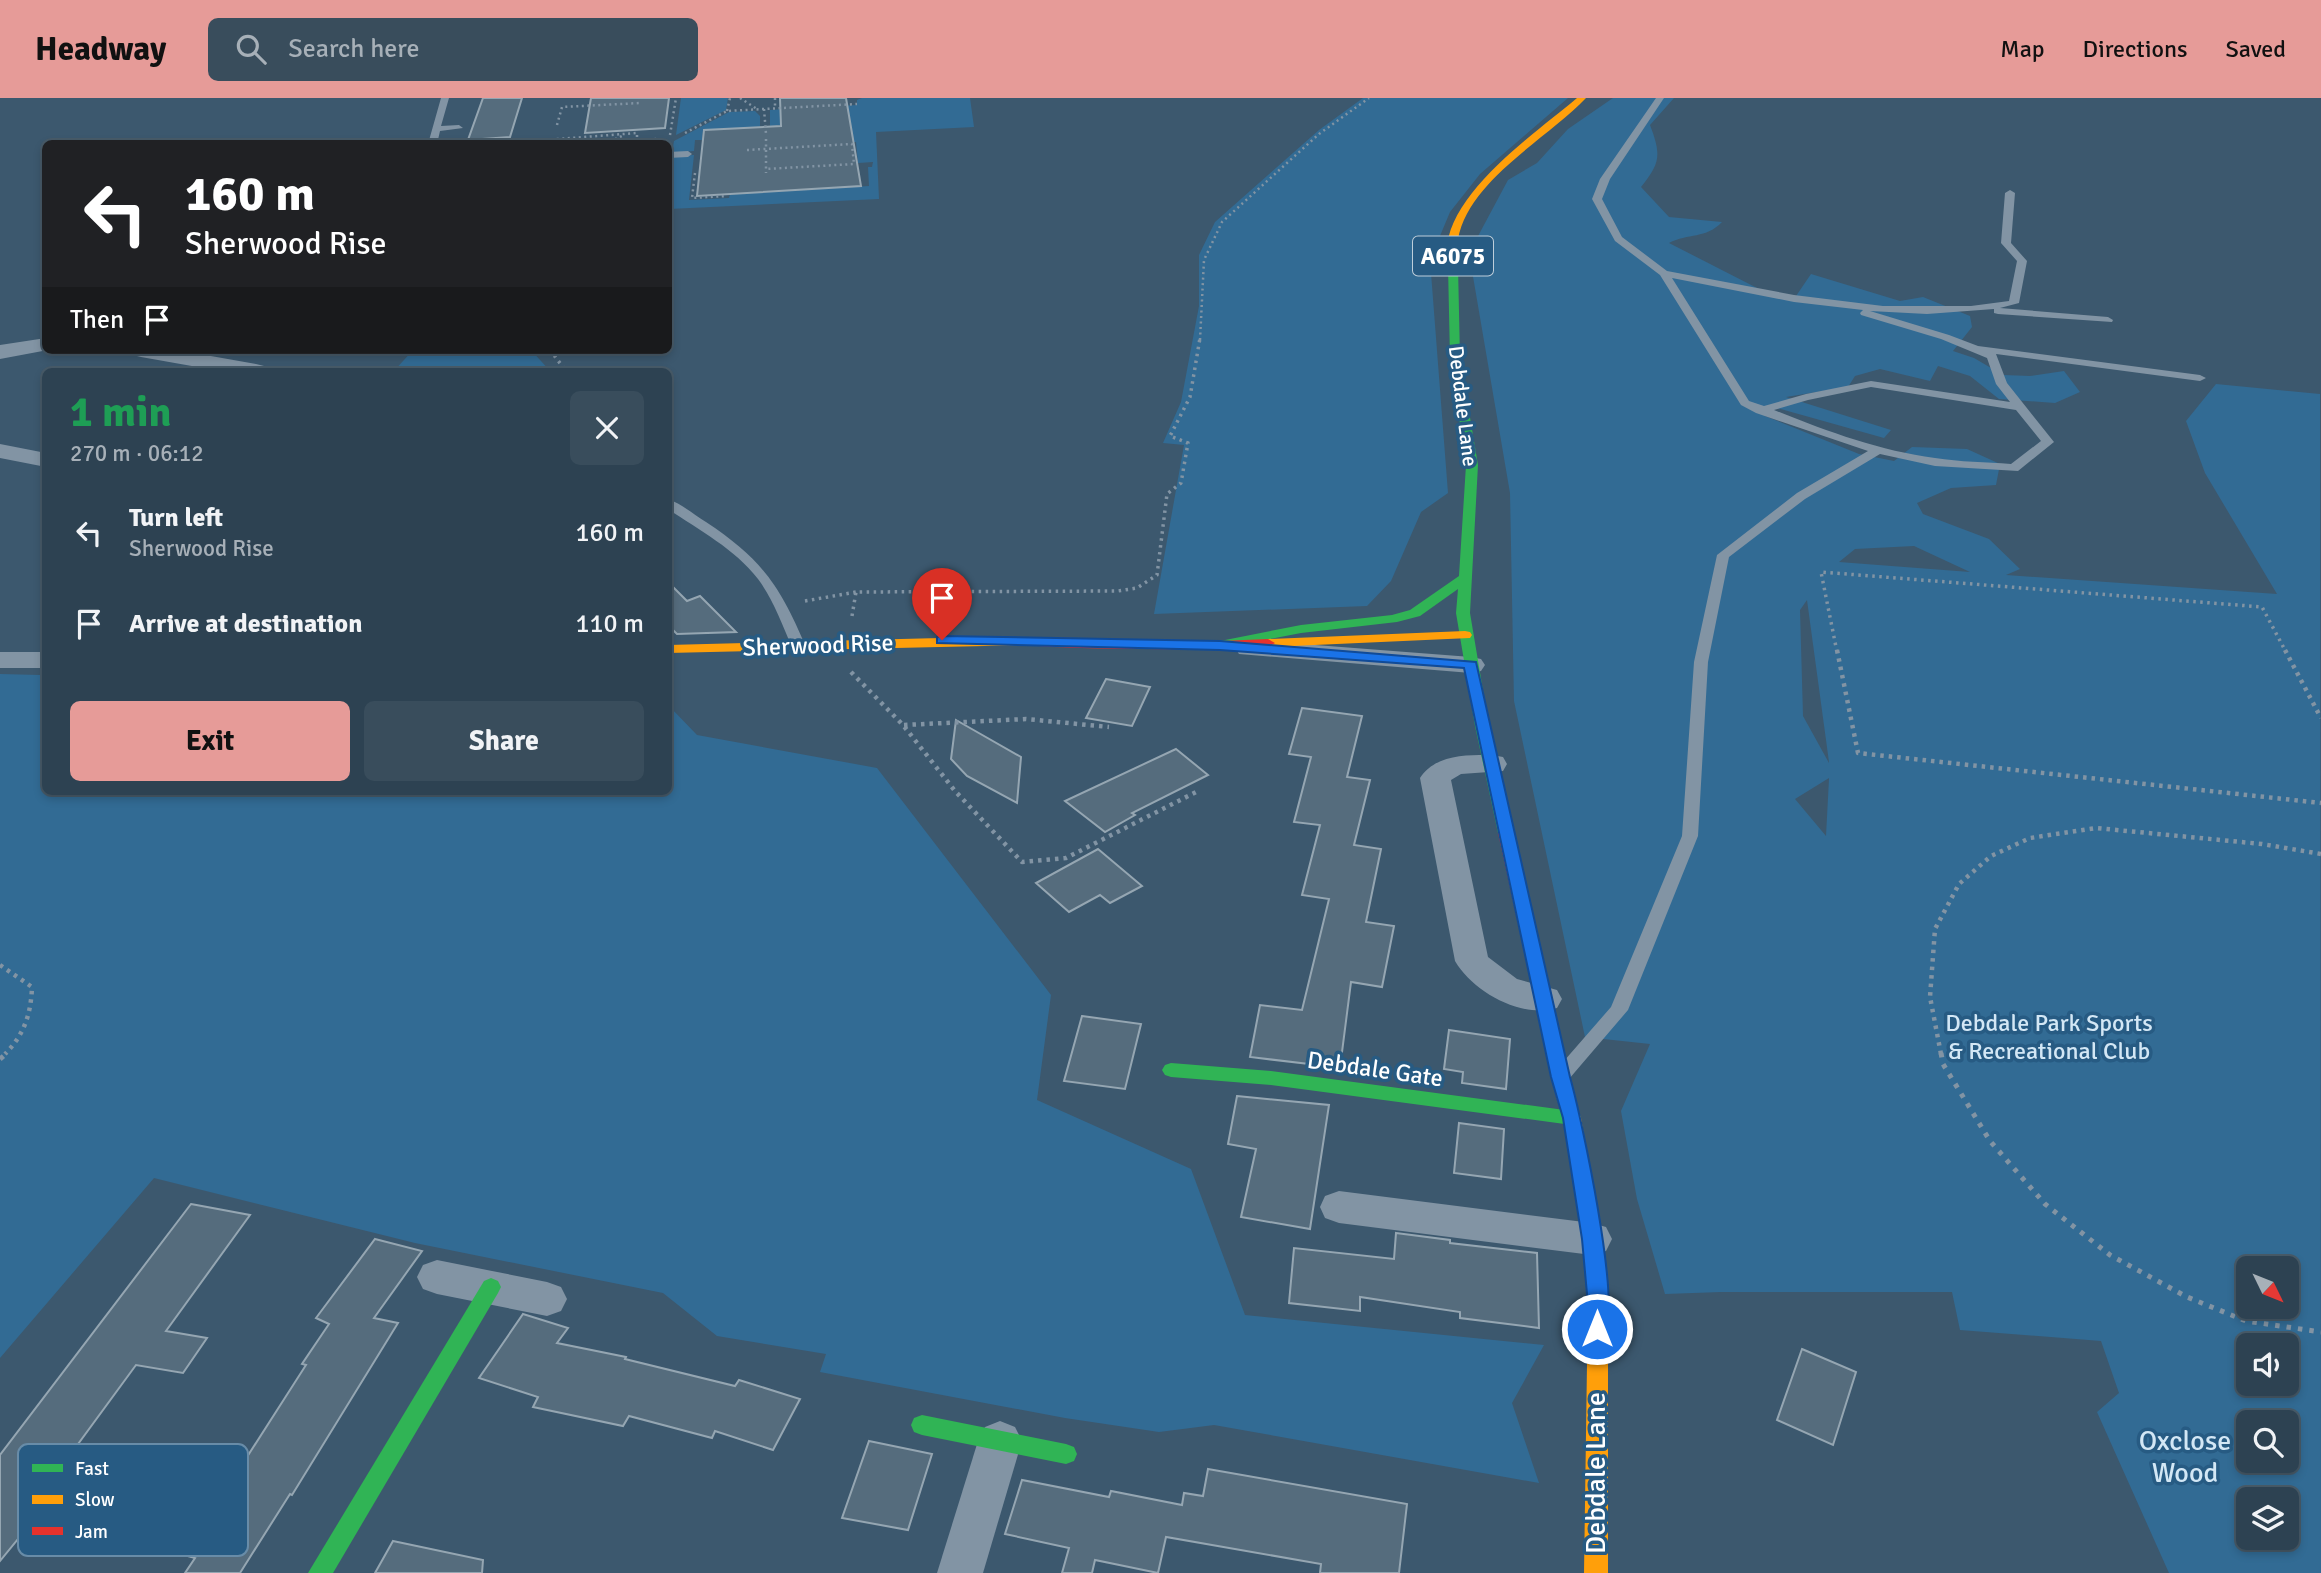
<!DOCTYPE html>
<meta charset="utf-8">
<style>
body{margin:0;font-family:Signika,sans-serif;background:#394d5c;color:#f1f3f6;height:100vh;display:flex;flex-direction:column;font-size:26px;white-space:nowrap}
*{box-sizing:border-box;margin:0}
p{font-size:23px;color:#a7b0b8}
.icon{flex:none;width:38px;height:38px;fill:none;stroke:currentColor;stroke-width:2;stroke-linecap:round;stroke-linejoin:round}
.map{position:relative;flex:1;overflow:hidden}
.panel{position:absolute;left:42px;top:270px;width:630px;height:427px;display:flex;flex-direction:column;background:#2d4252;border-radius:10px;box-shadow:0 4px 10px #0003,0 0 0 2px #485b69}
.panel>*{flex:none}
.banner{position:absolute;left:42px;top:42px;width:630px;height:214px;border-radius:10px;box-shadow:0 4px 10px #0003,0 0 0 2px #485b69;background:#202124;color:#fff;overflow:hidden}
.needle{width:46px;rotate:133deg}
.fabs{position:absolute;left:2236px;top:1158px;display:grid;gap:14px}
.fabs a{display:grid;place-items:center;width:63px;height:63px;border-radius:10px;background:#2d4252;box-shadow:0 4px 10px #0003,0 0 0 2px #485b69;font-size:35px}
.pin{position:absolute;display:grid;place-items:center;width:60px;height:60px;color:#fff;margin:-72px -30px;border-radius:50% 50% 50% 0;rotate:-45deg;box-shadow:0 0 7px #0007}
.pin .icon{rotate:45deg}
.me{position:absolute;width:77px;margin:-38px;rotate:0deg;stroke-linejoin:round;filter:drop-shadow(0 0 5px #0008)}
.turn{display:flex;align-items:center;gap:24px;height:147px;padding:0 28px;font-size:32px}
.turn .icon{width:91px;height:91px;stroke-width:2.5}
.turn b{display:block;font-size:49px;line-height:60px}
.then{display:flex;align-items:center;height:66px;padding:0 28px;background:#0003;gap:14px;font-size:26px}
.round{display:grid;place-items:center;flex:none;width:74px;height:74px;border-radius:10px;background:#394d5c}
.summary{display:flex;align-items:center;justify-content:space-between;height:119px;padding:0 28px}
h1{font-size:42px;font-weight:700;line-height:52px;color:#1e9e55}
.primary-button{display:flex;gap:14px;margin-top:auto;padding:14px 28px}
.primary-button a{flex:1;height:80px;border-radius:10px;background:#e69b98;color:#111;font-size:28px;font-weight:700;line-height:80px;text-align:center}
.primary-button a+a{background:#394d5c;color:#f1f3f6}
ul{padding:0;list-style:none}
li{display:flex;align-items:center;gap:21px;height:91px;padding:0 28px}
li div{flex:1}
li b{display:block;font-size:26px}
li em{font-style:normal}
header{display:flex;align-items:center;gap:42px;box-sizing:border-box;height:98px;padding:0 35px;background:#e69b98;color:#111}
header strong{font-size:33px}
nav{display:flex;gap:38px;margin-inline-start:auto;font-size:24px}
.search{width:490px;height:63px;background:#394d5c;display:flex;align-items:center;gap:18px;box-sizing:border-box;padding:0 24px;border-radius:10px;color:#a7b0b8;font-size:26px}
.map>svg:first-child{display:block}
.green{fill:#326b94;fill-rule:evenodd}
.building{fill:#556c7d;stroke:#95a6b2;stroke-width:2}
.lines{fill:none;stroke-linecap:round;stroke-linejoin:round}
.path-far3{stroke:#8294a4;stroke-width:2.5;stroke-dasharray:2 3.5;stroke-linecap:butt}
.path-far2{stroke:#8294a4;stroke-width:3.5;stroke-dasharray:2.5 4.5;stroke-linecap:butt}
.path-far1{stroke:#8294a4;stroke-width:4.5;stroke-dasharray:3.5 5;stroke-linecap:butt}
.path{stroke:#8294a4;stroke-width:5;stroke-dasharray:4.5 7;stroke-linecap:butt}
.lane{fill:#8294a4;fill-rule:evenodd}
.street{fill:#8294a4;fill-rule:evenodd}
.fast{fill:#30b455;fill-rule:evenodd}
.slow{fill:#ff9f0a;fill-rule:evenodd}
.jam{fill:#e5322d;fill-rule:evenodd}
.route{fill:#1a73e8;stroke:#114b97;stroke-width:2}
.labels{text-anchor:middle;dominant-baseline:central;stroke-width:7;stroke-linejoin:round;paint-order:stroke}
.far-street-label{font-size:21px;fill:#fff;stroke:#275b83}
.shield{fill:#275b83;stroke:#beceda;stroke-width:2}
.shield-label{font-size:23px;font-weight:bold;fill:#fff}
.street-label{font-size:24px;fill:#fff;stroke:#275b83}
.park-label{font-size:24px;fill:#d3e7f5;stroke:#275b83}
.near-park-label{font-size:28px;fill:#d3e7f5;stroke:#275b83}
.near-street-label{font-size:28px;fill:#fff;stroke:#275b83}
.key{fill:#275b83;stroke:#688ca8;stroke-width:2}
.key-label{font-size:19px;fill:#fff}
</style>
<header>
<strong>Headway</strong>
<div class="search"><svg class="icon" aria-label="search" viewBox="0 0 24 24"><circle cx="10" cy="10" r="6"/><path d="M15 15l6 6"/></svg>Search here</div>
<nav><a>Map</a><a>Directions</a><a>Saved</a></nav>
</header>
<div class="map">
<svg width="2321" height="1475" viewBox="0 0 2321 1475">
<rect width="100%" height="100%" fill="#3c586e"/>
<!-- green -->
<g class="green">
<polygon points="681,0 728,0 726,12 676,37"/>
<polygon points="862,0 970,0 974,29 876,34 879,101 669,111 669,58 694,57 689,102 729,100 730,96 869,88 868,69 872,69 873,64 858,65 856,44 853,44 850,24 770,28 770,12 857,7 857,2"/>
<polygon points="1363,0 1568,0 1480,76 1450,114 1430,162 1448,395 1421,414 1391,483 1367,508 1154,516 1184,347 1163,345 1181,304 1199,208 1199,157 1215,124 1319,32"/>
<path d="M1613,0h61l-24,27c11,29 11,38 -9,62l28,30 53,5c-16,17 -34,11 -53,21l90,46 35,10 17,-25 89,27 23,-4 47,19 2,11 -19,24 21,7 29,17 27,1 34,-5 16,21 -25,11 -56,-4 -29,-23 -32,-10 -8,15 -50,-12 -25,7 -7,11 -62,10 105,33 -7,8 -114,-32 -5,10 94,38 35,7 18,-14 55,2 33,15 -4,21 -45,3 -34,15 6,11 66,25 31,30 -14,6 271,19 -72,-121 -19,-52 30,-37 104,10 1,1179h-152l-72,-161 22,-19 -18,-52 -141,-11 -8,-38h-231l-56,2 -28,-95 -16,-88 29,-67 -65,-7 -71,-336 -4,-208 -41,-240 39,-73 29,-17 31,-34zM1914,448l56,26 -131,-10 16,-13zM1807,502l22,162v1l-26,-47 -3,-106zM1829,680v1l-3,57 -31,-37zM2249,1171h38v38h-38zM2249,1248h38v38h-38zM2249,1325h38v38h-38zM2249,1402h38v38h-38z"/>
<polygon points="755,13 760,18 760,29 703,32 702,42 695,42 694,53 672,55 674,43 729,14"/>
<polygon points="413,252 531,252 550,273 394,273"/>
<polygon points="45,571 46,693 668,693 669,608 697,637 877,670 1051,897 1037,1002 1191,1071 1245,1217 1544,1247 1512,1305 1539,1385 1214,1327 1159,1334 1065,1320 820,1274 826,1256 717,1238 663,1195 415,1145 154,1080 0,1260 0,576 40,577"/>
</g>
<!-- building -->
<g class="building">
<polygon points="483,0 522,0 510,39 468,42"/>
<polygon points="591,0 669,0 665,30 585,35"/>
<polygon points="780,0 846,0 861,88 697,98 704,32 781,28"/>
<polygon points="668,484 687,503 700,498 736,534 677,536 668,527"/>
<polygon points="1106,581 1150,589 1132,628 1086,620"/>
<polygon points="1302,610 1362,618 1347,679 1370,682 1354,747 1381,751 1366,824 1394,828 1382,889 1351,884 1341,962 1335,962 1334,969 1250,959 1260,907 1302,912 1329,801 1302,797 1320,727 1294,724 1311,659 1289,656"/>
<polygon points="956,622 1021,659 1017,705 967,678 951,661"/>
<polygon points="1176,651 1208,677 1132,715 1135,717 1105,734 1065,703"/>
<polygon points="1098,751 1142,788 1110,805 1100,797 1069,814 1036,785"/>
<polygon points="1082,918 1141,926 1125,991 1064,983"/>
<polygon points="1449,932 1510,941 1506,991 1462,985 1463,974 1444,971"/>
<polygon points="1237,998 1329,1007 1310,1131 1241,1119 1256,1051 1228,1046"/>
<polygon points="1459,1025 1504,1031 1501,1081 1454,1075"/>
<polygon points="191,1106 250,1117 166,1233 207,1240 183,1275 136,1267 62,1368 117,1385 88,1422 45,1408 0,1463 0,1357"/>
<polygon points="1396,1135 1450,1142 1450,1145 1537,1155 1539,1230 1460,1220 1460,1214 1360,1199 1360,1213 1289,1205 1294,1150 1394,1161"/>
<polygon points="375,1141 422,1153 374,1220 398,1225 292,1397 290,1396 240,1475 185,1475 195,1460 180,1456 222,1398 306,1267 302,1266 329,1226 316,1220"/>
<polygon points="523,1216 568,1230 557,1245 626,1259 625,1261 735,1288 739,1282 800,1301 773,1352 715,1333 712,1340 629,1318 623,1328 533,1309 538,1299 479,1280"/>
<polygon points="1802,1251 1856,1274 1833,1347 1777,1322"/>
<polygon points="869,1343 932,1356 908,1432 842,1420"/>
<polygon points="1208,1371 1407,1406 1399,1475 1320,1475 1321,1466 1166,1439 1158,1475 1095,1462 1092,1475 1062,1475 1069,1450 1005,1436 1022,1382 1109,1399 1111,1393 1182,1407 1184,1395 1203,1398"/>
<polygon points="393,1443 483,1462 482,1475 375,1475"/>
</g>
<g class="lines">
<!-- path-far3 -->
<g class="path-far3">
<polyline points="740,0 757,11"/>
<polyline points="775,0 775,10"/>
<polyline points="764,11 766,36"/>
<polyline points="727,13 730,0"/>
<polyline points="557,27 562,9 640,5"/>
<polyline points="685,35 727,13 857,6"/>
<polyline points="670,37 676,0"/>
<polyline points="766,41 766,75"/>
<polyline points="491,46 637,35 637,42 657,41"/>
<polyline points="605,46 624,37"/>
<polyline points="747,52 852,46 854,66 766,71"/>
<polyline points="695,75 692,100 727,98"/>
<polyline points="1200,242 1204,162 1222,124 1319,36 1369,0"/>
</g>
<!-- path-far2 -->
<g class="path-far2">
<polyline points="550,252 566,273"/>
<polyline points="805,503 856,494"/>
<polyline points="852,518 856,494 1118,493 1137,490 1157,477 1167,396 1181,385 1188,345 1170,338 1190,299 1200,240"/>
<polyline points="1837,554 1821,474 2262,509 2286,554"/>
</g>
<!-- path-far1 -->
<g class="path-far1">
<polyline points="1837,552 1858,655 2321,705"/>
<polyline points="2285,552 2321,620"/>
<polyline points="851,574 903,627 955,693 1022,764 1066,760 1200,692"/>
<polyline points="904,627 1026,621 1109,629"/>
<path d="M0,867l32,22c-1,27 -8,48 -27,67"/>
<polyline points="1941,956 1930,899 1935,831 1959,786 1991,758 2030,740 2096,730 2262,746 2321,756"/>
</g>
<!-- path -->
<g class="path">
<polyline points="1941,955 1943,966 1990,1043 2045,1106 2110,1157 2187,1199 2246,1223 2321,1234"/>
<polyline points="0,961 7,955"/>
</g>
<!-- lane -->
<g class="lane">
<polygon points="441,0 449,0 441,28 459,27 463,30 440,33 437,46 428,46"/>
<path d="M1656,0h8l-54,81 -8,20 20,38 45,34 127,24 89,11h88l38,-5 8,-40 -16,-18 4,-50 5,-3 5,3 -4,50 16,18 -8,42 -19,5 108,9 5,3 -1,2 -114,-8 -4,-1v-4l-67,5 -57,-3 79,24 29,11 222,29 6,3 -6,3 -204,-27 11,29 47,59 -36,29 -83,-5 -55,-12 -75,45 -76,58 -21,105 -10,174 -70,174 -59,69 -6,2 -6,-2 -3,-5 3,-5 54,-62 71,-171 12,-174 23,-107 80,-62 71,-42 -112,-38 -15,-8 -81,-130 -45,-34 -23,-42 8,-20zM1672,180l122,24 69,8 -3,3 1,2 80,24 46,19 9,26 14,18 -139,-21 -65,13 -42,12 -15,-5zM1871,289l145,23 25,31 -30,23c-25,-2 -51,-2 -76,-6 -55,-7 -109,-27 -161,-48l34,-10z"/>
<polygon points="668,54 688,53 692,56 688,59 668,60"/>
<path d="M668,401c14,5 26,16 38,23 56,37 74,64 100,125l-2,3h-10l-2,-3c-10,-23 -19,-48 -34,-68 -23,-30 -59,-49 -90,-70z"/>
</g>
<!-- street -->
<g class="street">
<polygon points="46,240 46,252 48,252 0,261 0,247"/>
<polygon points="130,252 177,252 256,266 264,268 267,273 220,273 141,259 133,257"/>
<polygon points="0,346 46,355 46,369 0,360"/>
<polygon points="1249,542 1471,559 1481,561 1485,567 1481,573 1471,575 1239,556 1235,550 1239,544"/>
<rect x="0" y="554" width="46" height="16"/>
<path d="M1492,657l11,2 4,7 -4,7 -42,3 -10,6 37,177 29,22 40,11 5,9 -5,9c-35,11 -84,-16 -102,-47l-35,-183c16,-24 46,-23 72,-23z"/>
<polygon points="1339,1093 1592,1125 1606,1129 1612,1141 1606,1153 1592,1157 1339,1125 1325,1120 1320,1109 1325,1098"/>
<polygon points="437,1162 547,1184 561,1189 567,1201 561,1213 547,1218 437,1196 423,1191 417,1179 423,1167"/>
<polygon points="1000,1323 1015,1329 1022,1343 983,1475 937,1475 978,1343 985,1329"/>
</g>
<!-- fast -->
<g class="fast">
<polygon points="1453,165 1458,168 1460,260 1478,367 1470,515 1489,628 1514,735 1506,740 1498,735 1475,628 1456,515 1458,491 1420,518 1397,524 1301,535 1220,551 1213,547 1220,543 1301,527 1392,517 1410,512 1459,478 1466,367 1450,260 1448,168"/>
<polygon points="1171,965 1271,973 1572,1013 1579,1015 1581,1020 1579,1025 1572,1027 1271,987 1171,979 1165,977 1162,972 1165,967"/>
<polygon points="491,1180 498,1183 501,1189 498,1195 333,1475 308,1475 484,1183"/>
<polygon points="922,1317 1066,1346 1074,1349 1077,1356 1074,1363 1066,1366 922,1337 914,1334 911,1327 914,1320"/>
</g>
<!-- slow -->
<g class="slow">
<path d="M1577,0h9c-39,41 -117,82 -128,141 -2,9 0,18 0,27l-9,2c-19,-64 86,-134 128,-170z"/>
<polygon points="1465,533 1470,534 1472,537 1470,540 1268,549 1261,545 1268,541"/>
<polygon points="980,539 1025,539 1032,543 1025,547 668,555 668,547"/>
<polygon points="1565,991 1571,993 1581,1020 1602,1141 1608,1196 1608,1475 1584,1475 1588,1196 1582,1141 1563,1020 1556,998 1559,993"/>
</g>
<!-- jam -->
<g class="jam">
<path d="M1025,539l195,4 48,-2 7,4c-11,9 -230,7 -255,1l-2,-3z"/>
<polygon points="1506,730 1514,735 1574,998 1571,1003 1565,1005 1559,1003 1556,998 1498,735"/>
</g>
</g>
<!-- route -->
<path class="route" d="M942,538l278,5 256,21 94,415c12,43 51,224 35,259l-8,2 -7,-2 -3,-7v-35l-5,-55 -19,-121 -12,-41 -87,-409 -244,-18 -283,-7v-6z"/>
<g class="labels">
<!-- far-street labels -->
<g class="far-street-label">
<text transform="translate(1463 308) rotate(83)">Debdale Lane</text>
</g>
<!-- shield labels -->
<rect class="shield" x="1413" y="138.5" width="80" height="39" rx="5"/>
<g class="shield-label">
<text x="1453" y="158">A6075</text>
</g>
<!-- street labels -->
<g class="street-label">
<text transform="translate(818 547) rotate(-2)">Sherwood Rise</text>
<text transform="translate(1375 971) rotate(8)">Debdale Gate</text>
</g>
<!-- park labels -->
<g class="park-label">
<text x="2049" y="925">Debdale Park Sports<tspan x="2049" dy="28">&amp; Recreational Club</tspan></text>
</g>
<!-- near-park labels -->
<g class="near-park-label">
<text x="2185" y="1343">Oxclose<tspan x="2185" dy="32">Wood</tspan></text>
</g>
<!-- near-street labels -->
<g class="near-street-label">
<text transform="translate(1596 1375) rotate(-90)">Debdale Lane</text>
</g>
</g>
<!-- legend -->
<rect x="18" y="1346" width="230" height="112" rx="10" class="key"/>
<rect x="32" y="1366" width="31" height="8" fill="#30b455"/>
<rect x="32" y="1397" width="31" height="9" fill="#ff9f0a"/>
<rect x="32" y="1429" width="31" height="8" fill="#e5322d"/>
<g class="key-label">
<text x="75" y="1377">Fast</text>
<text x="75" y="1408">Slow</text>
<text x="75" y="1440">Jam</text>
</g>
</svg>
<div class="fabs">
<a><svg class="needle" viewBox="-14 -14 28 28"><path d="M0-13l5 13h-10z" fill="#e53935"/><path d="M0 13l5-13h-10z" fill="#a7b0b8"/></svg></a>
<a><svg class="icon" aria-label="sound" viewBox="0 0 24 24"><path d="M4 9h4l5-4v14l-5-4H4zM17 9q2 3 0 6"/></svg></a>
<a><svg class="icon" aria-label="search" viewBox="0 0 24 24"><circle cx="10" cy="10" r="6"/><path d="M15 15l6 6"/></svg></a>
<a><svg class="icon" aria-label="layers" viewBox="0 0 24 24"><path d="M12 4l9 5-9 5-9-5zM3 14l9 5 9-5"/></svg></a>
</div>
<div class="pin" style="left:942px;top:542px;background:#d93025"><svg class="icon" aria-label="arrive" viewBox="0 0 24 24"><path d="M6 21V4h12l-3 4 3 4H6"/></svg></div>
<svg class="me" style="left:1597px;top:1231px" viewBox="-20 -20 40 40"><circle r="17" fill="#1a73e8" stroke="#fff" stroke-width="3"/><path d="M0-11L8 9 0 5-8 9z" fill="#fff"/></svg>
<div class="banner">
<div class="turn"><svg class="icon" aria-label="left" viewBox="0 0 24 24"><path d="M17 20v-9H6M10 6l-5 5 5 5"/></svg><div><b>160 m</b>Sherwood Rise</div></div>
<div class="then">Then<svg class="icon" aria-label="arrive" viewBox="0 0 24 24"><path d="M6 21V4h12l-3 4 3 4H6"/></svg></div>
</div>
<section class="panel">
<div class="summary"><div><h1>1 min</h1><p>270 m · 06:12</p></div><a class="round"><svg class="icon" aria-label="close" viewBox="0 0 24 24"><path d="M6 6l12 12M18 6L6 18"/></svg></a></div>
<ul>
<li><svg class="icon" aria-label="left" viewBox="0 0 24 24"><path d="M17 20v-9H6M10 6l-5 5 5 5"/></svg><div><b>Turn left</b><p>Sherwood Rise</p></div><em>160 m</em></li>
<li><svg class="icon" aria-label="arrive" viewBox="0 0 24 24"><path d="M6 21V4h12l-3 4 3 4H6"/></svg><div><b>Arrive at destination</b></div><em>110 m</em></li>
</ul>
<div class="primary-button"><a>Exit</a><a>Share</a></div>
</section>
</div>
